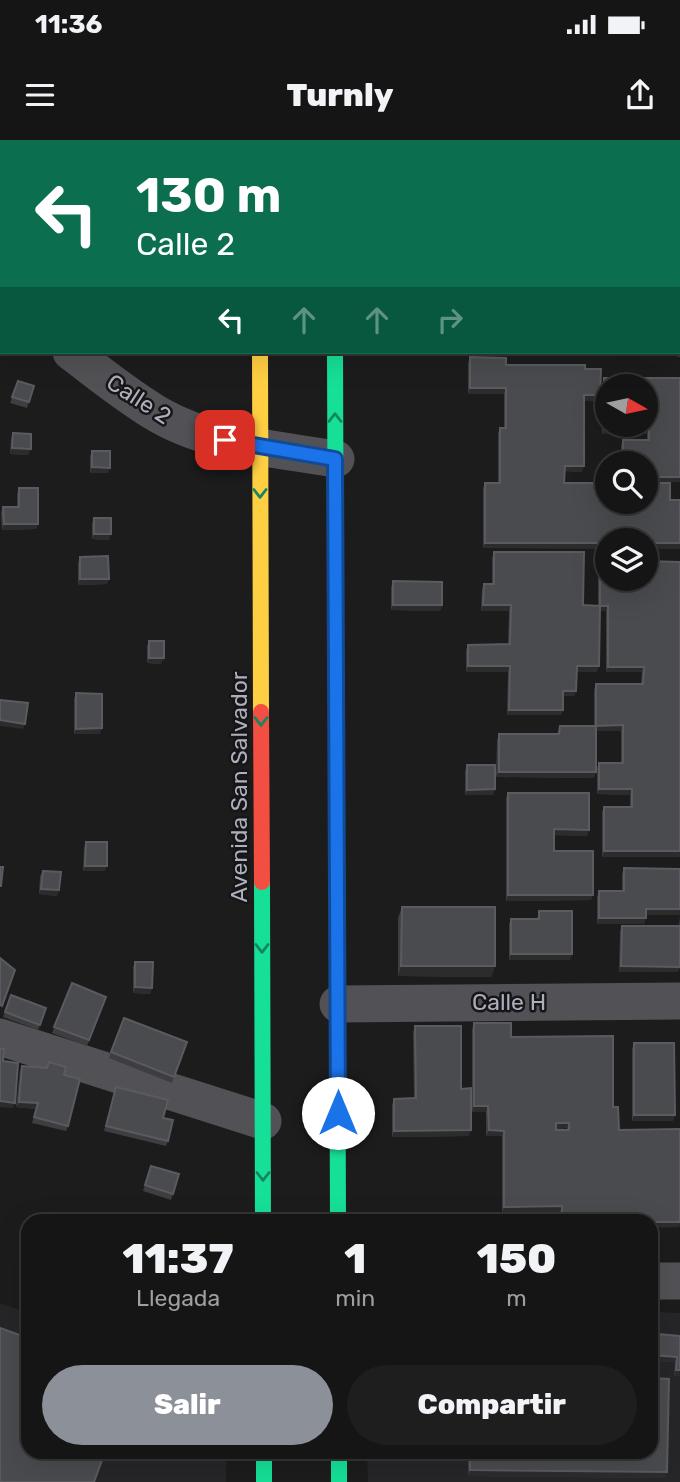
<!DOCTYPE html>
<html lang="es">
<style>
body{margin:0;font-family:Rubik,sans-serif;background:#1e1e1e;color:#f1f3f6;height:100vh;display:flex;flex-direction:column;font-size:26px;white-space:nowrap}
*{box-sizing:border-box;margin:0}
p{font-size:23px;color:#9d9fa0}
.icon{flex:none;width:38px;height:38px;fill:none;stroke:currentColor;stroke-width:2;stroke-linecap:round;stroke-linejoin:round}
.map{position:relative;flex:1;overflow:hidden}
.sheet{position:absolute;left:21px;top:1074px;width:637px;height:245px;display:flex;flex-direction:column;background:#151515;border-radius:21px;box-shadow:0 7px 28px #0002,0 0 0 2px #343434}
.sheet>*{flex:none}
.top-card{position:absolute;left:0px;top:0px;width:681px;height:214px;box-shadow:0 7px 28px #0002,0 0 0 2px #343434;background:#0b6e4f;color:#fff;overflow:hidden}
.needle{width:46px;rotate:99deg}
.tools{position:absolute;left:595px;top:234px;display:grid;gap:14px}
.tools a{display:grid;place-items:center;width:63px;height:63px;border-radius:50%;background:#151515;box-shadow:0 7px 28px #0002,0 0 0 2px #343434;font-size:35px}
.pin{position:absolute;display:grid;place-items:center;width:60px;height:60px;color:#fff;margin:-30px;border-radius:14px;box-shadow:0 4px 10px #0006}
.me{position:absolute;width:77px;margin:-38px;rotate:0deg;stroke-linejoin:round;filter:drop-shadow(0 0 5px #0008)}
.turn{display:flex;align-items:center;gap:24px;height:147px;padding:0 21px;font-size:32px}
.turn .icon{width:91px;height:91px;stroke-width:2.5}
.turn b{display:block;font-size:49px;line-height:60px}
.lanes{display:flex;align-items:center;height:66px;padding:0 21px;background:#0003;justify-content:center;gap:35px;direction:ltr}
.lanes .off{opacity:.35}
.eta{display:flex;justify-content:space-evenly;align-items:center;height:119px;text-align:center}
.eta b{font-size:42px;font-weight:800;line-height:49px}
.button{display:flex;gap:14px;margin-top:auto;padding:14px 21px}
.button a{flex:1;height:80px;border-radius:42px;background:#8c9099;color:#fff;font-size:28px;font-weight:800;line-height:80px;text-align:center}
.button a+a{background:#1e1e1e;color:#f1f3f6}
.status{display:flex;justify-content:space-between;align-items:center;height:49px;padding:0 35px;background:#151515;direction:ltr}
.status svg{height:19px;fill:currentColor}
header{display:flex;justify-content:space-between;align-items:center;height:91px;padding:0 21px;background:#151515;font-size:32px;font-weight:800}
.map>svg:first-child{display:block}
.built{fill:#262628}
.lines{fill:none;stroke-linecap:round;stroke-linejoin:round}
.street{stroke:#525256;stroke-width:37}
.fast{stroke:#16e098;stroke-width:16}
.slow{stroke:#ffcf43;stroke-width:16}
.jam{stroke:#f24e42;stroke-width:16}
.wall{fill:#3e3e41;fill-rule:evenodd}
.shaded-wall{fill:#2c2c2d}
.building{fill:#4a4b4e;stroke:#5a5a60;stroke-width:2;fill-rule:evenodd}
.oneway{stroke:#16855e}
.route-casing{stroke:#114b97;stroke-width:18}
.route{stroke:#1a73e8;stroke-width:12}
.labels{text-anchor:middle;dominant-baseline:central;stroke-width:5;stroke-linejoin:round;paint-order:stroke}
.street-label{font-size:23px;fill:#adafbc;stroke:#161618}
</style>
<div class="status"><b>11:36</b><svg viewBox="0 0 49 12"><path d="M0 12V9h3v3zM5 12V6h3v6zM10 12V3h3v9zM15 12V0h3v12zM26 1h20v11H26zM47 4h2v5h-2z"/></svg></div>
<header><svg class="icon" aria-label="menu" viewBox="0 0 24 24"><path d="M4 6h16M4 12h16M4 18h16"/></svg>Turnly<svg class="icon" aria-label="share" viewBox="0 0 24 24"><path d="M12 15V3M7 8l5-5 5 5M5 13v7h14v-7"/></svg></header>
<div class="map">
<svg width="680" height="1342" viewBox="0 0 680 1342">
<rect width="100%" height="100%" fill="#1c1c1c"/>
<!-- built -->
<g class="built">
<polygon points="0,1163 28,1173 28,1312 226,1313 226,1342 0,1342"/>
<polygon points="651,1172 680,1173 680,1342 368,1342 367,1313 651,1312"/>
</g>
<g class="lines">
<!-- street -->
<g class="street">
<polyline points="0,157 2,158"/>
<polyline points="679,198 680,198"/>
<path d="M71,212c28,21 57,45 88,63 52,30 118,34 177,44"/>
<polyline points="338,864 680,861"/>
<polyline points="0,897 263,981"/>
<polyline points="651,1141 680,1141"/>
</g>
<!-- fast -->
<g class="fast">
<polyline points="334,0 334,2"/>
<polyline points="335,212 338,1082"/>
<polyline points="262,742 263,1082"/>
<polyline points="264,1312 264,1342"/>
<polyline points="339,1312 339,1342"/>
</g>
<!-- slow -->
<polyline class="slow" points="260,212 261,572"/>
<!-- jam -->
<g class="jam">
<polyline points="259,0 259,2"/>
<polyline points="261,572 262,742"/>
</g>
</g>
<!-- wall -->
<g class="wall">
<polygon points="470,217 506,225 585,229 598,261 584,261 582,332 565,331 483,408 483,348 485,343 498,343 498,293 500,288 504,288 504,254 468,254 468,223"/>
<polygon points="604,238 680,238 646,324 621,324 621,306 623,300 647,300 647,294 602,294 602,243"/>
<polygon points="18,241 34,246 27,268 10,263"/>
<polygon points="13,293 28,315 10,314 11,299"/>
<polygon points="92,311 108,333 90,333 90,316"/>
<polygon points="19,348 38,384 36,389 2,390 1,373 3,367 17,367 17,354"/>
<polygon points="94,378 109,400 92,399 92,383"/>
<polygon points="494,412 583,465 598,466 598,427 600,421 680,422 680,717 602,717 602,672 604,667 630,667 630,655 597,654 597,628 599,623 621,623 621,591 596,591 594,638 496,637 497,600 499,594 557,594 560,586 594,586 594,550 596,544 641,544 642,532 606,532 606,471 600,471 597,532 577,532 574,556 563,556 563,570 561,575 507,575 508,532 466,532 466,510 468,505 508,504 509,471 481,471 482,450 484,444 492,444 492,418"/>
<polygon points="80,417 107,444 78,445 78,423"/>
<polygon points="393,441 442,465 440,471 391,470 391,447"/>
<polygon points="149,501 161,524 147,523 147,506"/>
<polygon points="76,553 100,594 74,594 74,559"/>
<polygon points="467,625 495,649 493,655 465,655 465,631"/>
<polygon points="508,653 587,696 554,695 554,711 591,760 506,761 506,658"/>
<polygon points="86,702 105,731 83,731 84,708"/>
<polygon points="624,728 646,775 644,784 597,784 597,757 599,751 622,751 622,734"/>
<polygon points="43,731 57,756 39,754 40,736"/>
<polygon points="402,767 495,826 491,837 398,836 398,778"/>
<polygon points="539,771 570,820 509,820 509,784 511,779 537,779"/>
<polygon points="680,776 680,827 678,832 619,832 620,791 622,786 679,786"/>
<polygon points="135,822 152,848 150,854 133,853 133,827"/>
<polygon points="72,843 106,857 87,906 52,893"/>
<polygon points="11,855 46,868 38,890 3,877"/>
<polygon points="124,878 187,902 172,943 109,918"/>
<path d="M474,883l37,14 102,70 6,23 60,97 -28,-5h-91v-10l-58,1v-77h-16v-24h-14v-83zM567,988v2h-11v-1z"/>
<polygon points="415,886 461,949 469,996 392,997 392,965 394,959 414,958 413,892"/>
<polygon points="634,903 673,981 632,981 632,909"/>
<polygon points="49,922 64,935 68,986 66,991 32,983 36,969 16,967 20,931 22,926 47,928"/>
<polygon points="116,947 163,978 168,1001 166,1006 104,991"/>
<polygon points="151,1026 179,1034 171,1060 143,1051"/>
<polygon points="651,1182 658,1194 680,1196 680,1236 674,1236 675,1222 651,1221"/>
<polygon points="468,1312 651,1312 667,1332 665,1338 468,1336"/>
</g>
<!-- shaded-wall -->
<g class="shaded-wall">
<polygon points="470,248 506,248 504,254 468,254"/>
<polygon points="584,255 600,255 598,261 582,261"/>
<polygon points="604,288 649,288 647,294 602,294"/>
<polygon points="12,308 31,309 28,315 10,314"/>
<polygon points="565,326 584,326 582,332 563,331"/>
<polygon points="92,327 110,328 108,333 90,333"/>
<rect x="646" y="337" width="34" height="5"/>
<polygon points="4,384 38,384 36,389 2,390"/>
<polygon points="94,394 111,394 109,400 92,399"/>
<polygon points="485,403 607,403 607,409 483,408"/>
<rect x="646" y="403" width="34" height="6"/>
<polygon points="80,439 109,439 107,444 78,445"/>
<polygon points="393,465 442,465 440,471 391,470"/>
<polygon points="483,465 511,465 509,471 481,471"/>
<polygon points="600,466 608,466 606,471 598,471"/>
<polygon points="149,518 164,518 161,524 147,523"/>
<polygon points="468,526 510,526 508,532 466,532"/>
<polygon points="577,526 599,526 597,532 575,532"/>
<polygon points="608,527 644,527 642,532 606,532"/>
<polygon points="563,551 576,551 574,556 561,556"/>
<polygon points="509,570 563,570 561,575 507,575"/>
<polygon points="0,580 25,584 23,589 0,586"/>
<polygon points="623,585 621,591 594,591 596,586"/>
<polygon points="102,588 100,594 74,594 76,589"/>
<polygon points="499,632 596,632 594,638 496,637"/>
<polygon points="495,649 493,655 465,655 467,650"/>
<polygon points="599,649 632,649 630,655 597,654"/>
<polygon points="554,689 589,690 587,696 552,695"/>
<polygon points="604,711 680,711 680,717 602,717"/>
<polygon points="85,726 107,726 105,731 83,731"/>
<polygon points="41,749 59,750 57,756 39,754"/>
<polygon points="508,755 593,755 591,760 506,761"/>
<polygon points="646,769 680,769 680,775 644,775"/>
<polygon points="599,778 646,778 644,784 597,784"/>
<polygon points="511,814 572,814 570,820 509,820"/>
<polygon points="401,826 495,826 491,837 398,836"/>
<polygon points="621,826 680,827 678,832 619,832"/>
<polygon points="135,847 152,848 150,854 133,853"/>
<polygon points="0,961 15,963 13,968 0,967"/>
<polygon points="19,962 38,963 36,969 16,967"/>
<polygon points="474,966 488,966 486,972 472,972"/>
<polygon points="634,975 675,975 673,981 632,981"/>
<polygon points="556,983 569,983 567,988 554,989"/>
<polygon points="471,990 469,996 392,997 394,991"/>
<polygon points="489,990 504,991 502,996 486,996"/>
<polygon points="562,1066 560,1072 502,1073 504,1067"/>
<polygon points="651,1082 680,1082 680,1084 679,1087 651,1088"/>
<polygon points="651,1215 677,1217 675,1222 651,1221"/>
<polygon points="676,1230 680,1230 680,1236 674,1236"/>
<polygon points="470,1330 667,1332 665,1338 468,1336"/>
</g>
<!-- building -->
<g class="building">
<polygon points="0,0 7,0 7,2 2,2 2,44 0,44"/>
<rect x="500" y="0" width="54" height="2"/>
<rect x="560" y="0" width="40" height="2"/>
<rect x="617" y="0" width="60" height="2"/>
<polygon points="679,44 680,44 680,62 679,61"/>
<polygon points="470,217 506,218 506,225 585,225 585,229 601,229 600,255 584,255 584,326 565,326 564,343 607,343 607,362 646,362 646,343 670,343 670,360 680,360 680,403 646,403 646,401 607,401 607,403 485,403 485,343 500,343 500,288 506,288 506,248 470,248"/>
<path d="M604,238h76v99h-34v-13h-23v-24h26v-12h-45zM607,247h39v38h-39z"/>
<polygon points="18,241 34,246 29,262 12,257"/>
<polygon points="13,293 31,294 31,309 12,308"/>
<polygon points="92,311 110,311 110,328 92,327"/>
<polygon points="19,348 38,348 38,384 4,384 3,367 19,367"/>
<rect x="94" y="378" width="17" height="16"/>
<polygon points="494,412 584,412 583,465 600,466 599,526 577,526 576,551 563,551 563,570 509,570 510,526 468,526 468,505 510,504 511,465 483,465 484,444 494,444"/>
<polygon points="108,416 109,439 80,439 80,417"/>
<polygon points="600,421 607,421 607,439 646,439 646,421 680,422 680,711 604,711 604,667 632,667 632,649 599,649 599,623 623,623 623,585 596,586 596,544 643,544 644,527 608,527 608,466 600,466"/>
<polygon points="393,441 442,442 442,465 393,465"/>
<rect x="149" y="501" width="15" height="17"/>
<polygon points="76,553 102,554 102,588 76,589"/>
<polygon points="0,560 28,563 25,584 0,580"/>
<polygon points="560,586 596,586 596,632 499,632 499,594 559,594"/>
<polygon points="467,625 495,625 495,649 467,650"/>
<polygon points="508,653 589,653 589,690 554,689 554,711 593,711 593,755 508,755"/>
<polygon points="86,702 107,702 107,726 85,726"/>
<polygon points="0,727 3,727 1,746 0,746"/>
<polygon points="624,728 680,729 680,769 646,769 646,778 599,778 599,751 624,751"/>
<polygon points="43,731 61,732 59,750 41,749"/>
<polygon points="402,767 495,767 495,826 401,826"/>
<polygon points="539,771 572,771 572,814 511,814 511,779 539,779"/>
<polygon points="622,786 680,786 680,827 621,826"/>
<polygon points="0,818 15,830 2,866 0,865"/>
<polygon points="135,822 153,822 152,848 135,847"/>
<polygon points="72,843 106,857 89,900 54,887"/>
<polygon points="11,855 46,868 40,885 5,872"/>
<polygon points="124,878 187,902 174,937 111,912"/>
<path d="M474,883h37v14l102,-1v71h5l1,23 61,-1v93h-118v-16l-58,1v-76l-15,-1 -1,-24h-14zM556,983h13v7h-13z"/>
<polygon points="415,886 461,886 461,949 471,948 471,990 394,991 394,959 416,958"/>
<polygon points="634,903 674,903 675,975 634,975"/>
<polygon points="0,909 4,909 3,921 18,923 15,963 0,961"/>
<polygon points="49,922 66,927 64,935 80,939 68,986 34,977 38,963 19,962 22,926 47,928"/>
<polygon points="116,947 168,960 163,978 173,980 168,1001 106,986"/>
<polygon points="151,1026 179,1034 173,1054 145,1045"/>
<polygon points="651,1182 659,1183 658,1194 680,1196 680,1230 676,1230 677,1217 651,1215"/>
<polygon points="0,1188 28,1198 28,1312 105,1312 94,1342 0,1342"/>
<polygon points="651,1238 669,1239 667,1332 470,1330 470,1312 651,1312"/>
</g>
<!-- one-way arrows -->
<defs><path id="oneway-chevron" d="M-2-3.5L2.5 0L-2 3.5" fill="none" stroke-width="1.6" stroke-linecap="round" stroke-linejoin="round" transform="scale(1.75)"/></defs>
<g class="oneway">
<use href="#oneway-chevron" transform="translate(335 278) rotate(-90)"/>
<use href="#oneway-chevron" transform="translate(260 353) rotate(90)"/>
<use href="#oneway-chevron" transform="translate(261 581) rotate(90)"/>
<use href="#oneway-chevron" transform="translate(262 808) rotate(90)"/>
<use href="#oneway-chevron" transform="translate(263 1036) rotate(90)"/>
</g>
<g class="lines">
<!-- route casing -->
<g class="route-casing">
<polyline id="route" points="225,300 335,319 338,973"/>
</g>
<!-- route -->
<use href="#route" class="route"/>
</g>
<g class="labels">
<!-- street labels -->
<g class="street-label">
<text transform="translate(139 259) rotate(33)">Calle 2</text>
<text transform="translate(239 647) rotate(-90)">Avenida San Salvador</text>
<text x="509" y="862">Calle H</text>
</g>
</g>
</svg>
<div class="tools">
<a><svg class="needle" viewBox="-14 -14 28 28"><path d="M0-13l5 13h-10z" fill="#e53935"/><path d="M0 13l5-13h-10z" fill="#9d9fa0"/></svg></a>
<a><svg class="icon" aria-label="search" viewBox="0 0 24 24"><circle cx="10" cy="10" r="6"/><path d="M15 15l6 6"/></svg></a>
<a><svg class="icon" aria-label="layers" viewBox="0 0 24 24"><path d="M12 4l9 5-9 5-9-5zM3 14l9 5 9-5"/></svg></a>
</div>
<div class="pin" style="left:225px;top:300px;background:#d93025"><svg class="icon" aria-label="arrive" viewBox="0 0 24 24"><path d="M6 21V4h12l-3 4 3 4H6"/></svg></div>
<svg class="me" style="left:338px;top:973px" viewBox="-20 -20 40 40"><circle r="19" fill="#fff"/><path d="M0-13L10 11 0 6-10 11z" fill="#1a73e8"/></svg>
<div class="top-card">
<div class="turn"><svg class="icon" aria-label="left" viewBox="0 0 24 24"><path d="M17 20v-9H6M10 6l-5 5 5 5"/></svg><div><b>130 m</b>Calle 2</div></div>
<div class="lanes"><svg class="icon" aria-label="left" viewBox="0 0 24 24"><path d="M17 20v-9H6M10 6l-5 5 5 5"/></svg><svg class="icon off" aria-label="ahead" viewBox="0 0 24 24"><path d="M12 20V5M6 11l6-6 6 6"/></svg><svg class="icon off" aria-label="ahead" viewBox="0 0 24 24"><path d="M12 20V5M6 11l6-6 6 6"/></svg><svg class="icon off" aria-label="right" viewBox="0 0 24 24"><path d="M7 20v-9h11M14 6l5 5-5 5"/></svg></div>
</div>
<section class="sheet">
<div class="eta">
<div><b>11:37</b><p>Llegada</p></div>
<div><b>1</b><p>min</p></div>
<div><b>150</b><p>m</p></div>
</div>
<div class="button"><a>Salir</a><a>Compartir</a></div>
</section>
</div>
